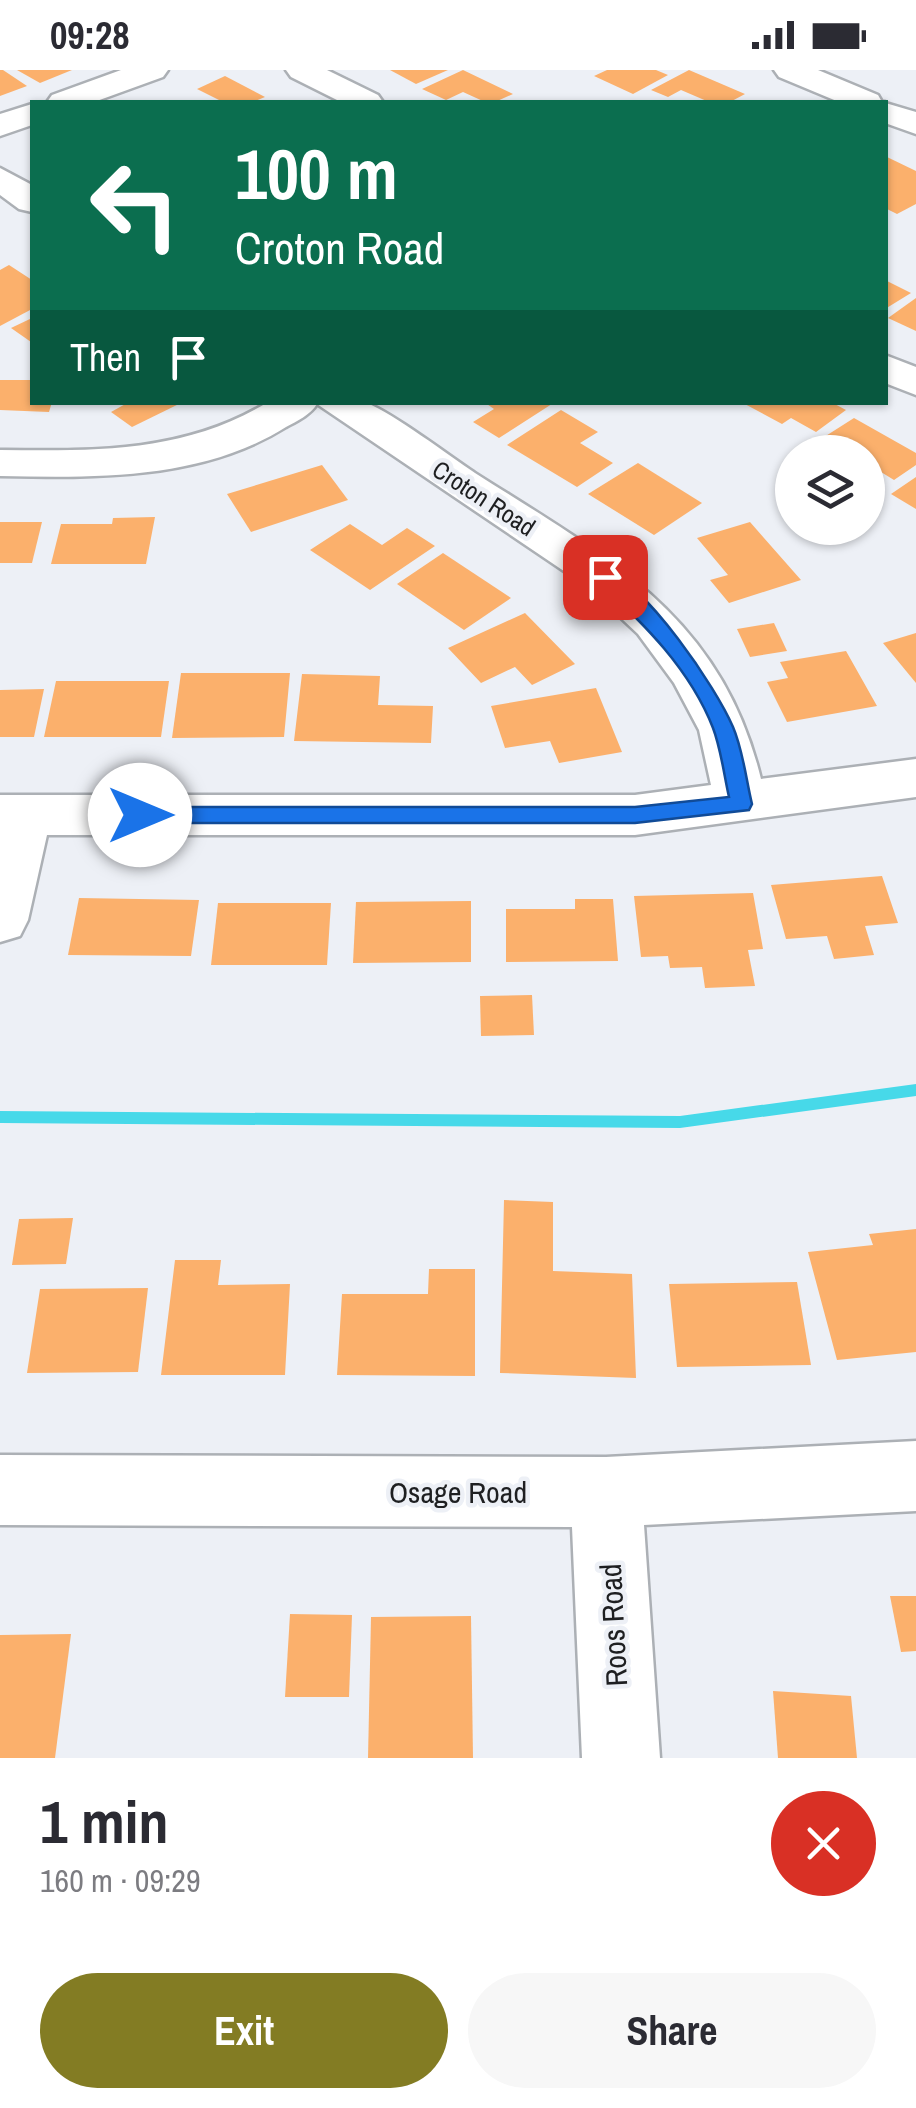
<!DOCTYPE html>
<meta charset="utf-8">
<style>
body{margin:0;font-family:"Archivo Narrow",sans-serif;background:#f7f7f7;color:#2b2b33;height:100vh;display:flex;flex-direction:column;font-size:38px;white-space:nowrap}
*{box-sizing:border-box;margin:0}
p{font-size:32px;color:#7c7c81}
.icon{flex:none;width:55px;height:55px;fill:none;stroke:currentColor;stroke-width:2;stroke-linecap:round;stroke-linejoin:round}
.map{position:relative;height:1688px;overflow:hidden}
.side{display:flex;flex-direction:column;background:#fff;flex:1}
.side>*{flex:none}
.guide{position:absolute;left:30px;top:30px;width:858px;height:305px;border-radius:0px;box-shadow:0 2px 8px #0004;background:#0b6e4f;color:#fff;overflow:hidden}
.fabs{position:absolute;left:775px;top:365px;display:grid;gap:20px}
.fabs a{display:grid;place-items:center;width:110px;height:110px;border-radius:50%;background:#fff;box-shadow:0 2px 8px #0004;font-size:50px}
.pin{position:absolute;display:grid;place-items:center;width:85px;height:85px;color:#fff;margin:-42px;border-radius:20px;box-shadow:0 5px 15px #0006}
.me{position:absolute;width:110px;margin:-55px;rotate:90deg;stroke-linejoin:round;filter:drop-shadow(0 0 8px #0008)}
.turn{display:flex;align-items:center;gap:35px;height:210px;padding:0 40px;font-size:45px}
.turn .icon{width:130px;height:130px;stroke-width:2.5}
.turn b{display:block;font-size:70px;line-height:85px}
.then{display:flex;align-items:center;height:95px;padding:0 40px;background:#0003;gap:20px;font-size:38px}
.round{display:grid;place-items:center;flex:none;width:105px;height:105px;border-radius:52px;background:#f7f7f7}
.headline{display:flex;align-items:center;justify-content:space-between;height:170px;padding:0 40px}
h1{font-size:60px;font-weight:700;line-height:75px}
.primary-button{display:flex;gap:20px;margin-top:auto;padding:20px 40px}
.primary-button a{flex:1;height:115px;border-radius:60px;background:#837c23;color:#fff;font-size:40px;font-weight:700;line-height:115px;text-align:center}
.primary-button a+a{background:#f7f7f7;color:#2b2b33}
.status{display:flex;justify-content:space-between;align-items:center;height:70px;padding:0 50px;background:#fff;direction:ltr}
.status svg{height:28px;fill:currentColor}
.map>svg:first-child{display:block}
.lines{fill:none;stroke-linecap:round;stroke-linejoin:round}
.stream{fill:#47d9e9;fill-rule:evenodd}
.building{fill:#fbb06c}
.minor-casing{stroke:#acb0b5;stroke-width:5}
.minor{fill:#fff;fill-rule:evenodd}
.route{fill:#1a73e8;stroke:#114b97;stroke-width:2.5}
.labels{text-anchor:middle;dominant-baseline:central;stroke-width:9;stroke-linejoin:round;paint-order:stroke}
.street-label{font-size:25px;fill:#1e1f21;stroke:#edf0f6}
.near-street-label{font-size:30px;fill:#1e1f21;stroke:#edf0f6}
</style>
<div class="status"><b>09:28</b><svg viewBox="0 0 49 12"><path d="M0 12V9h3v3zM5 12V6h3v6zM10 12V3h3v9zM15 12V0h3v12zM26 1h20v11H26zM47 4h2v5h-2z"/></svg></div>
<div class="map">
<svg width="916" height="1688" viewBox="0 0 916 1688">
<rect width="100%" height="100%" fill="#edf0f6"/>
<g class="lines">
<!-- stream -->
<polygon class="stream" points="916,1014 916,1026 680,1058 0,1053 0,1041 680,1046"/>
</g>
<!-- building -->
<g class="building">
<polygon points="0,0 3,0 27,16 0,26"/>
<polygon points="17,0 72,0 40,13"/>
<polygon points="390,0 448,0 416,14"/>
<polygon points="463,0 513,24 495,32 485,32 463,22 446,30 422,19"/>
<polygon points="607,0 656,0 668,5 633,24 594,6"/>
<polygon points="689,0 745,24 730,32 709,32 681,20 668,27 651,20"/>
<polygon points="225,6 265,27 253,32 223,32 197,19"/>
<polygon points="887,87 916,101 916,134 897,144 885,138"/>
<polygon points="9,195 32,210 32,239 0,256 0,200"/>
<polygon points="885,210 911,223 885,239"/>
<polygon points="916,228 916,261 888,248"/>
<polygon points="32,248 32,271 31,272 11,258"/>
<polygon points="0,310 32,310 32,332 52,332 49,342 0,340"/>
<polygon points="129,332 183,332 132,357 111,342"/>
<polygon points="484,332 555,332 499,368 473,352 494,339"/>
<polygon points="741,332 831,332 846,340 816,362 791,348 782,354"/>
<polygon points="561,340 598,362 580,373 613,393 577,417 507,375"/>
<polygon points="854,348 916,383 916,395 894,410 868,394 868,382 821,382 810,376"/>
<polygon points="638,393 702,433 654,465 588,424"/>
<polygon points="322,395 348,430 251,462 227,424"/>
<polygon points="916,407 916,439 891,424"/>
<polygon points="155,447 146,494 51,494 61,454 112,454 113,448"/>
<polygon points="0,452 42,452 32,493 0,493"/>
<polygon points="750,452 801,510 729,533 710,510 728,505 697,468"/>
<polygon points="350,454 382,475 407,458 435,476 370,520 310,480"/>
<polygon points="443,483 511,528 464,560 397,514"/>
<polygon points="525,543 575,594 532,615 515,597 481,613 448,578"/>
<polygon points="774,553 787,581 750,587 737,559"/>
<polygon points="916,563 916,613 883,573"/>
<polygon points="846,581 877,636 787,652 767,612 788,608 780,592"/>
<polygon points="181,603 290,603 284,667 172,668"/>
<polygon points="302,604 380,606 378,635 433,636 431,673 294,671"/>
<polygon points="56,611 169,611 161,667 44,667"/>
<polygon points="596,618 622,682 559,693 550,671 505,678 491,636"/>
<polygon points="44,619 34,667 0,667 0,620"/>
<polygon points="882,806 898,853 865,856 874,885 834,889 827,866 786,869 771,815"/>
<polygon points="753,823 763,879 748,880 755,916 705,918 702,897 670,898 668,886 641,887 634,826"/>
<polygon points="79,828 199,830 191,886 68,885"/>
<polygon points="575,829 613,829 618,891 506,892 506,839 575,839"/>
<polygon points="471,831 471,892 353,893 356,832"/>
<polygon points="218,833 331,833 327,895 211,895"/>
<polygon points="532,925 534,965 481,966 480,926"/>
<polygon points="504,1130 553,1132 553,1201 632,1204 636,1308 500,1303"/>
<polygon points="73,1148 66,1194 12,1195 19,1149"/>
<polygon points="916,1159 916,1282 837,1290 808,1182 873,1175 869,1164"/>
<polygon points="175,1190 221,1190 218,1215 290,1214 285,1305 161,1305"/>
<polygon points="429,1199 475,1199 475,1306 337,1305 342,1224 428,1224"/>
<polygon points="797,1212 811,1295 677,1297 669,1214"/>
<polygon points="148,1218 138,1302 27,1303 40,1219"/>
<polygon points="890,1526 916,1526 916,1581 901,1582"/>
<polygon points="290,1544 352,1545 349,1627 285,1627"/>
<polygon points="471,1546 473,1688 368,1688 371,1547"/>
<polygon points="71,1564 55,1688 0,1688 0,1565"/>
<polygon points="773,1621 851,1626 857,1688 778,1688"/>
</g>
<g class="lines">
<!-- minor casing -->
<g class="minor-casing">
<g id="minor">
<polygon points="121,0 168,0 163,7 94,32 47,32 52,25"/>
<polygon points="286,0 327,0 378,25 383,32 341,32 291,7"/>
<polygon points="774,0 818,0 878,25 882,32 916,42 916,64 885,53 885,32 839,32 779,7"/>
<polygon points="32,34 32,55 0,66 0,44"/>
<polygon points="0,98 32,115 32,142 19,139 0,125"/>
<polygon points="885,285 916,297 916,325 885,313"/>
<path d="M268,332c22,0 81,-5 99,1 27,11 81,52 108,70 132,84 246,142 286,306l155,-20v38l-281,38h-588l-19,85 -8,16 -20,6v-147h635l76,-10 -12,-55 -25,-47 -36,-49 -49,-46 -272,-184c-7,11 -20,17 -31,23 -84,53 -190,51 -286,49v-26c94,1 185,3 268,-48z"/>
<polygon points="916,1371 916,1441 644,1455 660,1688 582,1688 572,1457 0,1455 0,1385 606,1387"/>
</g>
</g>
<!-- minor -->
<use href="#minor" class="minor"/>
</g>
<!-- route -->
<path class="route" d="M605,500c41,14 111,117 128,157 10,23 13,52 19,77l-3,6 -114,13h-495l-11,-8 11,-8h495l94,-10c-5,-22 -8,-48 -16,-69 -23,-59 -69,-104 -115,-147l-3,-4z"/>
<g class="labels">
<!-- street labels -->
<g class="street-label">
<text transform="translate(484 428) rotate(33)">Croton Road</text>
</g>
<!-- near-street labels -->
<g class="near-street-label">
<text x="458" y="1422">Osage Road</text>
<text transform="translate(613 1555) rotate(-93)">Roos Road</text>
</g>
</g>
</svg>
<div class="fabs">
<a><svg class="icon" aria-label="layers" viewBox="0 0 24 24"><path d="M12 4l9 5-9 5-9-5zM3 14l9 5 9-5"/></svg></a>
</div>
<div class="pin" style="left:605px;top:507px;background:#d93025"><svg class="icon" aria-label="arrive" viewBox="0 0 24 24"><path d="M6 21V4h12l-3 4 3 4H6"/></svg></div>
<svg class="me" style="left:140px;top:745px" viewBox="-20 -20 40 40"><circle r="19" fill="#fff"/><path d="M0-13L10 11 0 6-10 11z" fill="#1a73e8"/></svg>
<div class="guide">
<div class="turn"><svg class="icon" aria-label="left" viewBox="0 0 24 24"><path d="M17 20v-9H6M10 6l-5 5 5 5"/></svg><div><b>100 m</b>Croton Road</div></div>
<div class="then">Then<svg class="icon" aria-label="arrive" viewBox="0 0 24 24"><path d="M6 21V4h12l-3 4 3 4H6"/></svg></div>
</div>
</div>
<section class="side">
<div class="headline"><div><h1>1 min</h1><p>160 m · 09:29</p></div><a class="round" style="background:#d93025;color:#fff"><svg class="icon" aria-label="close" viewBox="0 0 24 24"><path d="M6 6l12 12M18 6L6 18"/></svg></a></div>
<div class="primary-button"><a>Exit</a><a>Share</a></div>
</section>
